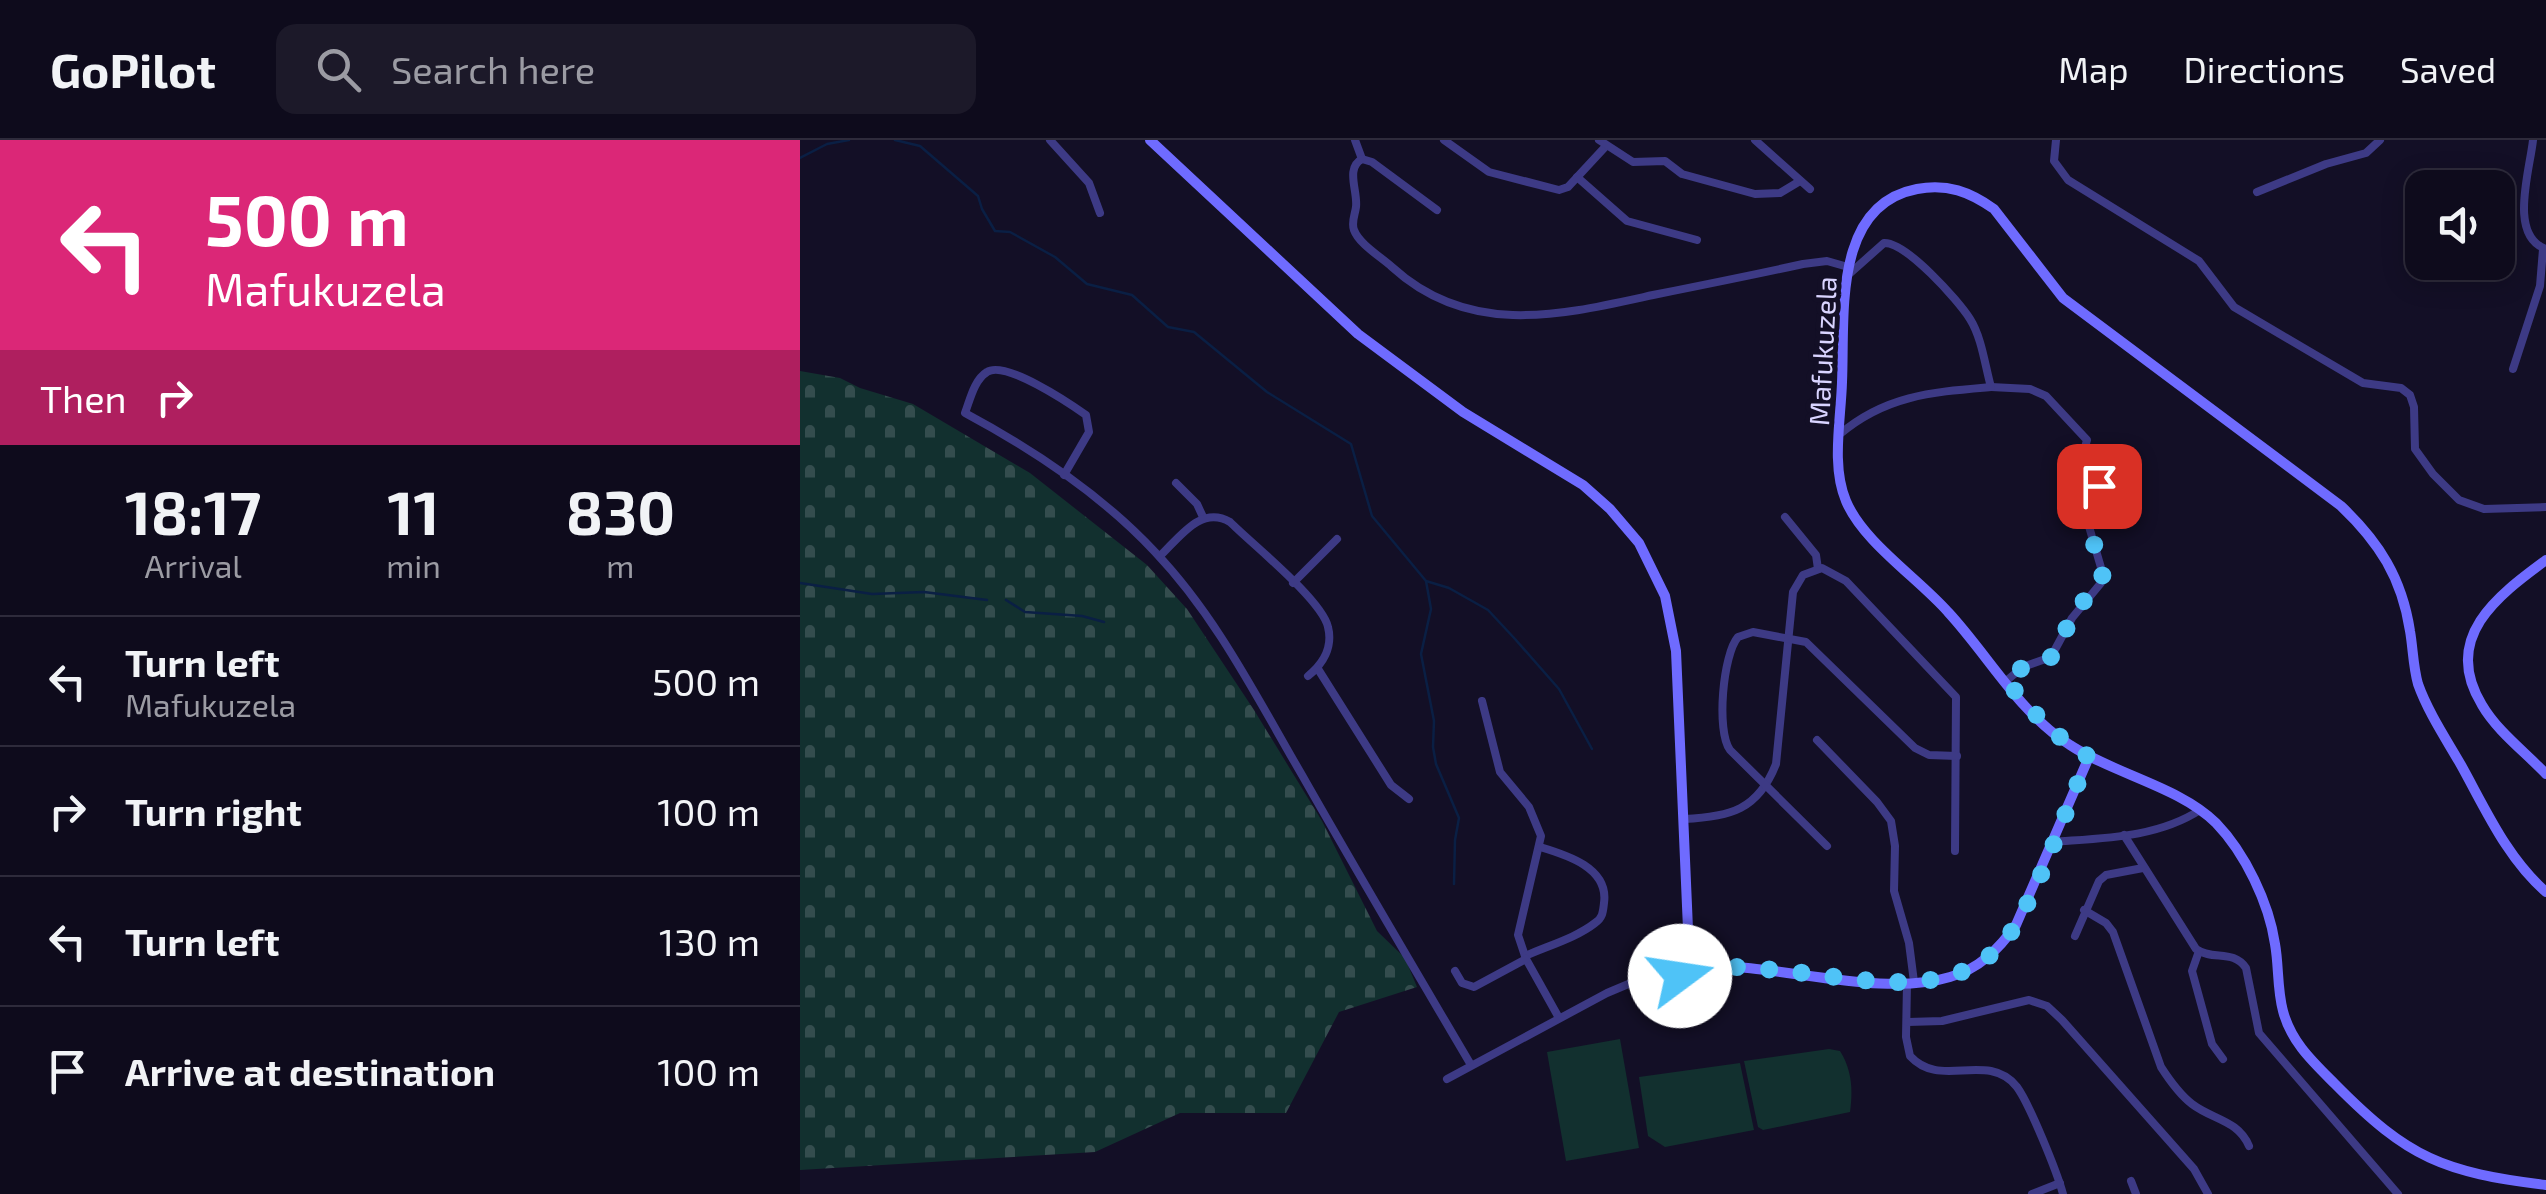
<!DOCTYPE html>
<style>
body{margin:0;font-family:"Exo 2",sans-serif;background:#1c1929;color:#f1f3f6;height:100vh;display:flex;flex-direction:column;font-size:38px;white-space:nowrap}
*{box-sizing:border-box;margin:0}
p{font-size:32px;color:#9b9ba3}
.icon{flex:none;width:55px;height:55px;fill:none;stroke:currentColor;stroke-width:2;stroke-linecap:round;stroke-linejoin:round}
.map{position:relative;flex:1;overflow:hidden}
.sheet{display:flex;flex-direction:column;background:#0e0b1c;width:800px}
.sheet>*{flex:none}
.banner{background:#db2777;color:#fff;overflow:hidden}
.buttons{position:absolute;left:1605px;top:30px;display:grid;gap:20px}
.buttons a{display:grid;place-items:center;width:110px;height:110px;border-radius:20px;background:#0e0b1c;box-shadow:0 5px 25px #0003,0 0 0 2px #2e2b3b;font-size:50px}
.pin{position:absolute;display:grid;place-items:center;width:85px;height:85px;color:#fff;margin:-42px;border-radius:20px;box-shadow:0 5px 15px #0006}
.me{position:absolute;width:110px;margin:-55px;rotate:76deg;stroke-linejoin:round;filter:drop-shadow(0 0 8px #0008)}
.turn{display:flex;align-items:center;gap:35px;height:210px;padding:0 40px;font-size:45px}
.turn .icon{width:130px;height:130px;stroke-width:2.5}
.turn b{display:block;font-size:70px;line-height:85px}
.then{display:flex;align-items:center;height:95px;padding:0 40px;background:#0003;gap:20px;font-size:38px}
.eta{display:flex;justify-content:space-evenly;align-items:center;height:170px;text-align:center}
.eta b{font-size:60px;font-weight:700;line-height:70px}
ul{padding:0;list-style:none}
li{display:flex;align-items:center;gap:30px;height:130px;padding:0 40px;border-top:2px solid #2e2b3b}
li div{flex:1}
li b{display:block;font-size:38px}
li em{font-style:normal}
header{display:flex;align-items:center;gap:60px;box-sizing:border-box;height:140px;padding:0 50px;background:#0e0b1c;border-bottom:2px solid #2e2b3b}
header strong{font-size:48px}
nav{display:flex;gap:55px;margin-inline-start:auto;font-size:35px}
.search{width:700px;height:90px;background:#1c1929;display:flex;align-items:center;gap:25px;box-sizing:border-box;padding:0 35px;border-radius:20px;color:#9b9ba3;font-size:38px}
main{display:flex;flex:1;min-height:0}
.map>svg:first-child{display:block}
.grass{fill:#12302f}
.cemetery{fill:url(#cemetery-stones)}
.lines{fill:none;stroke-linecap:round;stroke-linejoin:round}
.stream{stroke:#0a1f44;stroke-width:2.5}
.street{stroke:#3d3a85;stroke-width:8}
.secondary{stroke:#6f6bff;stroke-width:10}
.route{stroke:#4fc3f7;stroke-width:18;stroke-dasharray:0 32.4}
.labels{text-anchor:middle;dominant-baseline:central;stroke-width:10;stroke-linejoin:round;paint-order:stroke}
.street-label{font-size:28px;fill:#d9d4ff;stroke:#130f26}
</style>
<header>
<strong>GoPilot</strong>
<div class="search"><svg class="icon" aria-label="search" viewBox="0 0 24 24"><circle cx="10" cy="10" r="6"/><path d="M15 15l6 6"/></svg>Search here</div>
<nav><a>Map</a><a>Directions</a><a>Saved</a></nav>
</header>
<main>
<section class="sheet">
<div class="banner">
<div class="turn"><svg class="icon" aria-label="left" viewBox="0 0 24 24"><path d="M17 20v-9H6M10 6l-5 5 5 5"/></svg><div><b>500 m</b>Mafukuzela</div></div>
<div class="then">Then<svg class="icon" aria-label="right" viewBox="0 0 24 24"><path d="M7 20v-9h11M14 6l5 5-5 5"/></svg></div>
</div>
<div class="eta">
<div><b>18:17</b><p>Arrival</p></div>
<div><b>11</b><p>min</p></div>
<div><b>830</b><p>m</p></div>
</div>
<ul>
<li><svg class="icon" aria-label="left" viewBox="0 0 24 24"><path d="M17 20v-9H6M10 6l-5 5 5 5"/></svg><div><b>Turn left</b><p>Mafukuzela</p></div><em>500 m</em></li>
<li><svg class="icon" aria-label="right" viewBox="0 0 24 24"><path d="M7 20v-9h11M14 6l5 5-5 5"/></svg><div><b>Turn right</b></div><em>100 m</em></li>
<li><svg class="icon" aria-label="left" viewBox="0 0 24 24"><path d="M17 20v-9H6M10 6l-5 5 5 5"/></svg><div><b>Turn left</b></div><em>130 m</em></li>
<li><svg class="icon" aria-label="arrive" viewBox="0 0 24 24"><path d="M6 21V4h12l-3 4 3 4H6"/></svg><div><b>Arrive at destination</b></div><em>100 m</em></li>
</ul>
</section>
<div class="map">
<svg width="1746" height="1054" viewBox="0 0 1746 1054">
<defs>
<pattern id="cemetery-stones" width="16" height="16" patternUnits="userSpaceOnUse" patternTransform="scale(2.5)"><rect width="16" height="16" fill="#12302f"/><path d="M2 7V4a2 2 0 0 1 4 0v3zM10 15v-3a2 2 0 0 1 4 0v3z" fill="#344d4e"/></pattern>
</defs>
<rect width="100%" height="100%" fill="#130f26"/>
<!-- grass -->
<g class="grass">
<polygon points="820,899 839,1008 766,1021 747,912"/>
<path d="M1029,909l11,2c12,19 13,39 10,61l-87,18 -5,-3 -14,-66z"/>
<polygon points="940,923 954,990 865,1007 848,996 839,937"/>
</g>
<!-- cemetery -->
<polygon class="cemetery" points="0,231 40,238 60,248 113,264 230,333 347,425 387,469 454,570 522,681 577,791 605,818 617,847 539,872 486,973 380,973 295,1012 0,1030"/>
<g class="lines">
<!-- stream -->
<g class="stream">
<polyline points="95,0 120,6 178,56 182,69 195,91 210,92 255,117 287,144 332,155 368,187 394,192 467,252 551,304 572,376 626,441 649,448 688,470 715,499 759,549 792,609"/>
<polyline points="0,18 27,4 49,0"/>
<polyline points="626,441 631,469 621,514 634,581 633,607 636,624 659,678 655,700 654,744"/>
<polyline points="0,443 72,454 124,452 187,460"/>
<polyline points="206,460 225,472 282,476 304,482"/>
</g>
<!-- street -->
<g class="street">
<polyline points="250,0 289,43 300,73"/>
<polyline points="555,0 562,19"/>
<polyline points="644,0 689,32 759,50 768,47 806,6"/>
<polyline points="799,0 833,22 865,21 882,34 955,54 980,53 1000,41"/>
<polyline points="955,0 1010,49"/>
<polyline points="1256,0 1254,21 1268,40 1399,121 1434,167 1563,243 1601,248 1610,255 1614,267 1615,309 1633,334 1659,360 1684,369 1746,367"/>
<path d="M1733,0c-3,30 -25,96 13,109"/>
<polyline points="777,37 827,81 897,100"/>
<polyline points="1457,52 1526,24 1566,13 1580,0"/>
<path d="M637,70l-65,-48 -10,-3c-17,9 -4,32 -6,48 -1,8 -5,15 -2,23 5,14 27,27 38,37 78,71 169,48 261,28 50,-10 100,-20 150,-31l24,-3 21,6"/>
<polyline points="1713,229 1740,146 1743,109"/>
<polyline points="1191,247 1230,249 1246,256 1287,300 1278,332 1299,346 1303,353 1288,383 1302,431 1301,443 1272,478 1251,517 1223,527 1206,541"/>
<path d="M1040,294c46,-39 93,-42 151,-47 -6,-21 -9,-49 -21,-68 -12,-19 -64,-77 -86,-76l-36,32"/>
<path d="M264,335l25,-43 -3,-17c-17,-12 -81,-55 -99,-43 -13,8 -17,28 -22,41 69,37 136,81 190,139 62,65 102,146 147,223 55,97 112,193 169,290"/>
<polyline points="376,343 397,364 403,377"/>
<polyline points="985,377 1016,415 1018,429"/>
<path d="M360,416c20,-19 41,-51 70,-34 22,22 92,78 98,105 5,20 -5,37 -20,49"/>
<polyline points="493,443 537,399"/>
<polyline points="518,529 591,645 609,659"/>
<polyline points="682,561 700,632 729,667 741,696 718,795 726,819 759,878"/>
<polyline points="1017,600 1077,662 1091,681 1095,706 1094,751 1109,803 1114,842"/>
<path d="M884,679c46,-2 74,-9 92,-55l17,-172 10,-17 19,-7 24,13 110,116 -1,154"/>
<path d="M1324,695l72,114c17,12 37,0 50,19l13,65 139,161"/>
<path d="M1252,702c51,-4 105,-4 148,-32"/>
<path d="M1027,706l-97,-96c-14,-19 -7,-96 8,-113l15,-5 53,10 109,106 14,7 28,1"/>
<path d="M1284,770l22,13 7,9 48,135c9,14 18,27 31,37 21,16 46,16 57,42"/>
<polyline points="1275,796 1299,741 1306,735 1343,728"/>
<polyline points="1399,811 1392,831 1412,904 1423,919"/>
<path d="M725,816c22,-10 51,-18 70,-33 8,-5 8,-12 9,-20 5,-35 -37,-48 -64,-56"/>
<polyline points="655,831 662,843 674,847 726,819"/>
<path d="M1107,844l-1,53 4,19c23,25 52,10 81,15 10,2 20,8 26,16 13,18 40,85 46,107"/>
<polyline points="1108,882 1142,881 1229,860 1247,866 1262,880 1394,1029 1408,1054"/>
<polyline points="647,939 807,853 845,837 876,830"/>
<polyline points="1331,1041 1336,1054"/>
<polyline points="1232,1054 1260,1043"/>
</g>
<!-- secondary -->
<g class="secondary">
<polyline points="350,0 558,194 663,272 783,345 810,369 839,403 865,456 876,511 889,812"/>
<path d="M1746,420c-49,36 -105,78 -64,145 15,26 43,47 64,69"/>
<path d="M1746,752c-39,-34 -60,-82 -85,-127 -15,-26 -33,-53 -43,-81 -5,-18 -5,-36 -8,-53 -8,-53 -31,-89 -69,-125l-278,-208 -69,-89c-24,-17 -47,-26 -77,-20 -85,16 -72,128 -75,193 -1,37 -11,84 4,119 17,41 72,77 102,111 40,43 72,102 122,133 44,29 110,42 146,78 29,30 53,80 59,121 4,22 2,45 8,67 8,31 30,51 52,73 74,75 108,88 211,101"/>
<circle cx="890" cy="826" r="14"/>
<path d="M904,826c75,-2 177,32 246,11 29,-8 49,-28 66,-52l73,-168"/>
</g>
</g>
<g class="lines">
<!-- route -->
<path class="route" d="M880,836l11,4 10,-6 3,-8h16c31,2 62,4 92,8 72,9 159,25 203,-48 31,-52 49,-114 74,-169l-39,-27 -44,-49 17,-14 28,-10c12,-20 21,-43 37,-61 6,-6 12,-9 14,-18 6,-32 -32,-42 0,-80l-3,-12"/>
</g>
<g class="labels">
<!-- street labels -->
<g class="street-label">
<text transform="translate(1022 211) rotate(-87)">Mafukuzela</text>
</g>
</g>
</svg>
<div class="buttons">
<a><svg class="icon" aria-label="sound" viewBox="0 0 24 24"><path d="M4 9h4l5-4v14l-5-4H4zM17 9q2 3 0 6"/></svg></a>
</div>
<div class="pin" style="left:1299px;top:346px;background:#d93025"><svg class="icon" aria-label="arrive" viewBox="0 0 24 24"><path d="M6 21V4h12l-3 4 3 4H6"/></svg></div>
<svg class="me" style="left:880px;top:836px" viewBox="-20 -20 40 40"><circle r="19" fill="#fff"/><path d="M0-13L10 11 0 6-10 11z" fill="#4fc3f7"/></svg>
</div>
</main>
